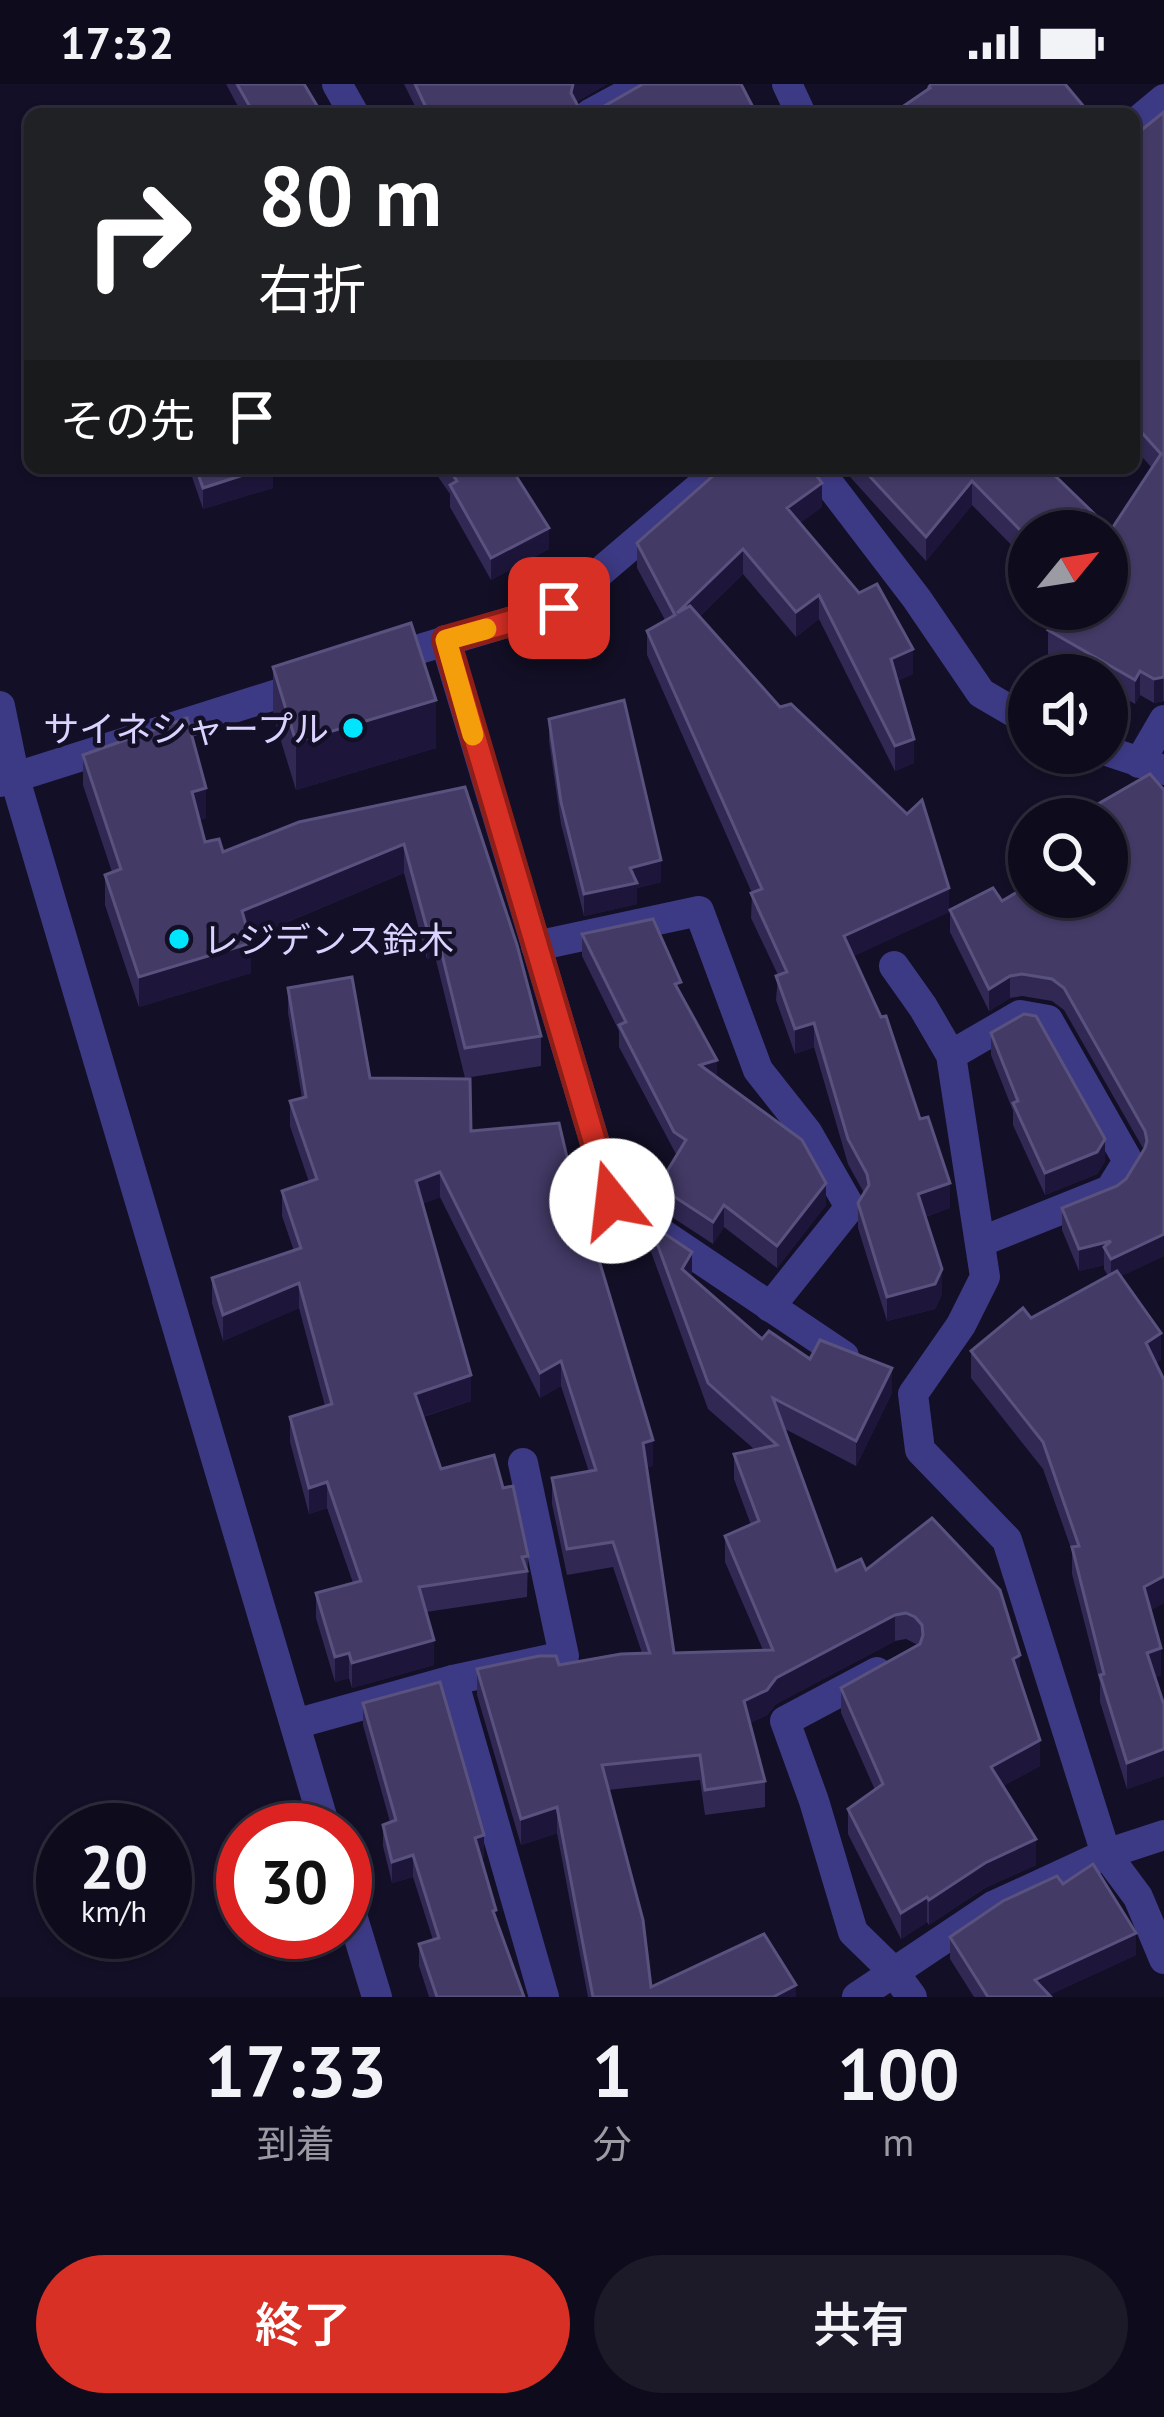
<!DOCTYPE html>
<html lang="ja">
<meta charset="utf-8">
<style>
body{margin:0;font-family:"PT Sans","Noto Sans JP",sans-serif;background:#1c1929;color:#f1f3f6;height:100vh;display:flex;flex-direction:column;font-size:45px;white-space:nowrap}
*{box-sizing:border-box;margin:0}
p{font-size:39px;color:#9b9ba3}
.icon{flex:none;width:66px;height:66px;fill:none;stroke:currentColor;stroke-width:2;stroke-linecap:round;stroke-linejoin:round}
.map{position:relative;height:1913px;overflow:hidden}
.sheet{display:flex;flex-direction:column;background:#0e0b1c;flex:1}
.sheet>*{flex:none}
.guide{position:absolute;left:24px;top:24px;width:1116px;height:366px;border-radius:18px;box-shadow:0 3px 9px #0004,0 0 0 3px #2e2b3b;background:#202124;color:#fff;overflow:hidden}
.needle{width:78px;rotate:60deg}
.buttons{position:absolute;left:1008px;top:426px;display:grid;gap:24px}
.buttons a{display:grid;place-items:center;width:120px;height:120px;border-radius:50%;background:#0e0b1c;box-shadow:0 3px 9px #0004,0 0 0 3px #2e2b3b;font-size:60px}
.speed{position:absolute;left:36px;top:1719px;display:flex;gap:24px;font-size:60px;font-weight:700;text-align:center}
.speed>*{display:grid;place-content:center;width:156px;height:156px;border-radius:50%;background:#0e0b1c;box-shadow:0 3px 9px #0004,0 0 0 3px #2e2b3b;line-height:1}
.speed small{font-size:30px;font-weight:400}
.speed .limit{border:18px solid #d22;background:#fff;color:#111}
.pin{position:absolute;display:grid;place-items:center;width:102px;height:102px;color:#fff;margin:-51px;border-radius:24px;box-shadow:0 6px 18px #0006}
.me{position:absolute;width:132px;margin:-66px;rotate:344deg;stroke-linejoin:round;filter:drop-shadow(0 0 9px #0008)}
.turn{display:flex;align-items:center;gap:42px;height:252px;padding:0 36px;font-size:54px}
.turn .icon{width:156px;height:156px;stroke-width:2.5}
.turn b{display:block;font-size:84px;line-height:102px}
.then{display:flex;align-items:center;height:114px;padding:0 36px;background:#0003;gap:24px;font-size:45px}
.eta{display:flex;justify-content:space-evenly;align-items:center;height:204px;text-align:center}
.eta b{font-size:72px;font-weight:600;line-height:84px}
.primary-button{display:flex;gap:24px;margin-top:auto;padding:24px 36px}
.primary-button a{flex:1;height:138px;border-radius:72px;background:#d93025;color:#fff;font-size:48px;font-weight:600;line-height:138px;text-align:center}
.primary-button a+a{background:#1c1929;color:#f1f3f6}
.status{display:flex;justify-content:space-between;align-items:center;height:84px;padding:0 60px;background:#0e0b1c;direction:ltr}
.status svg{height:33px;fill:currentColor}
.map>svg:first-child{display:block}
.lines{fill:none;stroke-linecap:round;stroke-linejoin:round}
.minor{stroke:#3d3a85;stroke-width:30}
.wall{fill:#312854}
.shaded-wall{fill:#1d163a}
.building{fill:#433a66;stroke:#5a527e;stroke-width:3}
.route-casing{stroke:#8d1f18;stroke-width:30}
.route{stroke:#d93025;stroke-width:21}
.slow{stroke:#f59e0b;stroke-width:21}
.poi-dot{fill:#00e5ff;stroke:#130f26;stroke-width:4.5}
.labels{text-anchor:middle;dominant-baseline:central;stroke-width:9;stroke-linejoin:round;paint-order:stroke}
.poi-label{font-size:36px;fill:#d9d4ff;stroke:#130f26;text-anchor:end}
</style>
<div class="status"><b>17:32</b><svg viewBox="0 0 49 12"><path d="M0 12V9h3v3zM5 12V6h3v6zM10 12V3h3v9zM15 12V0h3v12zM26 1h20v11H26zM47 4h2v5h-2z"/></svg></div>
<div class="map">
<svg width="1164" height="1913" viewBox="0 0 1164 1913">
<rect width="100%" height="100%" fill="#130f26"/>
<g class="lines">
<!-- minor -->
<g class="minor">
<polyline points="337,0 354,30"/>
<polyline points="787,0 801,30"/>
<polyline points="590,30 645,0"/>
<polyline points="1134,40 1164,15"/>
<polyline points="817,384 917,515 981,609 1029,637"/>
<polyline points="445,556 612,1116 844,1272"/>
<polyline points="383,576 559,523 722,384"/>
<polyline points="0,622 15,695 326,1746"/>
<polyline points="1107,667 1164,686"/>
<polyline points="1139,679 1164,636"/>
<polyline points="0,698 309,600"/>
<polyline points="536,862 699,827 758,986 807,1048 850,1123 770,1223"/>
<polyline points="894,882 923,923 951,971 985,1193 961,1241 913,1310 920,1366 1007,1456 1106,1770 1164,1751"/>
<polyline points="951,971 1020,931 1048,936 1128,1077 1110,1106 980,1158"/>
<polyline points="877,1588 785,1637 814,1717 853,1848 893,1887 912,1913"/>
<polyline points="453,1596 544,1913"/>
<polyline points="295,1640 453,1596 564,1572 523,1379"/>
<polyline points="345,1808 377,1913"/>
<polyline points="857,1913 993,1822 1106,1770 1138,1813 1164,1875"/>
</g>
</g>
<!-- wall -->
<g class="wall">
<polygon points="226,0 304,0 322,30 242,30"/>
<polygon points="404,0 607,0 576,18 579,24 588,28 756,30 419,30"/>
<polygon points="1164,28 1164,617 1154,619 1140,611 1135,620 1107,604 1107,591 1085,591 1048,570 1048,546 1107,525 1029,447 1029,479 972,421 926,477 842,384 1047,384 1111,446 1152,384 1134,364 1134,52"/>
<polygon points="189,384 273,384 273,404 203,425"/>
<polygon points="432,384 511,384 549,465 491,496 450,423 450,410"/>
<polygon points="822,423 800,439 913,590 897,597 914,679 895,687 819,535 796,553 743,490 699,533 949,828 853,872 950,1124 925,1133 942,1210 935,1225 887,1237 858,1144 858,1119 864,1109 848,1080 814,963 795,970 776,916 778,891 751,834 752,809 647,571 647,547 665,536 637,484 637,459"/>
<polygon points="273,583 436,664 296,706 273,631"/>
<polygon points="549,635 661,798 637,804 637,820 584,832 561,740 549,657"/>
<polygon points="83,671 206,734 199,736 205,758 223,768 465,703 541,952 541,982 465,994 435,872 427,875 404,789 250,854 251,889 139,923 105,821 105,791 112,788 83,701"/>
<polygon points="1164,706 1164,1172 1121,1192 1161,1276 1156,1279 1164,1296 1164,1519 1150,1526 1161,1591 1155,1593 1164,1621 1164,1692 1127,1705 1100,1618 1100,1599 1072,1490 1072,1467 1043,1385 971,1294 971,1267 1108,1192 1104,1185 1104,1181 1079,1187 1062,1146 1062,1124 1117,1102 1126,1095 1144,1066 1064,926 1052,917 1022,912 1010,914 989,927 950,848 950,826 1002,817 1108,756 1107,735 1098,735 1098,720"/>
<polygon points="582,850 681,911 717,994 826,1121 777,1184 724,1143 713,1160 658,1124 658,1102 677,1072 619,963 619,947 582,872"/>
<polygon points="288,904 370,994 471,1047 585,1150 653,1382 646,1383 674,1569 763,1566 725,1478 725,1452 751,1441 734,1395 734,1370 754,1365 708,1325 650,1165 650,1140 692,1194 762,1255 892,1309 856,1382 785,1345 836,1487 866,1486 1020,1596 1040,1682 1003,1702 1036,1781 985,1804 929,1841 927,1838 901,1855 848,1750 848,1725 875,1706 841,1629 841,1604 918,1561 906,1555 895,1557 776,1620 767,1631 750,1639 765,1697 765,1723 705,1731 700,1696 608,1706 651,1903 796,1913 588,1913 557,1749 521,1761 477,1611 477,1585 559,1581 642,1569 613,1483 567,1491 552,1420 552,1394 589,1388 561,1302 540,1314 440,1113 422,1120 471,1317 423,1333 441,1385 503,1404 528,1472 527,1513 426,1528 434,1581 352,1604 349,1594 335,1598 316,1534 316,1509 353,1499 327,1424 309,1430 290,1358 290,1333 325,1322 299,1224 223,1257 212,1219 212,1194 294,1167 282,1132 282,1107 309,1098 290,1042 290,1017 302,1014 288,929"/>
<polygon points="991,949 1105,1077 1097,1090 1045,1111 1013,1041 1013,1027 991,971"/>
<polygon points="363,1619 484,1773 481,1774 496,1835 524,1913 429,1913 419,1882 419,1860 433,1856 413,1793 392,1799 383,1762 383,1741 390,1738 363,1641"/>
<polygon points="1063,1800 1136,1871 1049,1911 1051,1913 974,1913 950,1875 950,1853"/>
</g>
<!-- shaded-wall -->
<g class="shaded-wall">
<polygon points="573,0 607,0 574,19 571,9"/>
<polygon points="265,384 273,384 273,404 203,425 203,404"/>
<polygon points="972,397 972,421 926,477 926,453"/>
<polygon points="822,399 822,423 787,449 787,424"/>
<polygon points="549,444 549,465 491,496 491,474"/>
<polygon points="743,465 743,490 677,554 677,529"/>
<polygon points="819,511 819,535 796,553 796,528"/>
<polygon points="913,565 913,590 891,600 891,575"/>
<polygon points="1140,587 1140,611 1135,620 1135,596"/>
<polygon points="1163,593 1163,617 1154,619 1154,595"/>
<polygon points="436,616 436,664 296,706 296,658"/>
<polygon points="914,655 914,679 895,687 895,662"/>
<polygon points="206,704 206,734 192,738 192,708"/>
<polygon points="404,760 404,789 242,857 242,827"/>
<polygon points="661,776 661,798 637,804 637,820 584,832 584,810 630,784"/>
<polygon points="949,804 949,828 844,877 844,852"/>
<polygon points="435,842 435,872 427,875 427,845"/>
<polygon points="251,859 251,889 139,923 139,893"/>
<polygon points="1010,892 1010,914 989,927 989,905"/>
<polygon points="814,939 814,963 795,970 795,945"/>
<polygon points="717,976 717,997 700,981"/>
<polygon points="1105,1055 1105,1077 1097,1090 1045,1111 1045,1089"/>
<polygon points="440,1088 440,1113 416,1123 416,1097"/>
<polygon points="826,1099 826,1121 777,1184 777,1162"/>
<polygon points="950,1099 950,1124 918,1135 918,1110"/>
<polygon points="724,1121 724,1143 713,1160 713,1138"/>
<polygon points="1164,1150 1164,1172 1111,1197 1111,1175 1104,1163 1104,1181 1079,1187 1079,1165 1111,1157"/>
<polygon points="692,1168 692,1194 682,1185"/>
<polygon points="942,1185 942,1210 935,1225 887,1237 887,1213"/>
<polygon points="299,1199 299,1224 223,1257 223,1231"/>
<polygon points="1161,1249 1161,1276 1146,1286 1146,1259"/>
<polygon points="561,1277 561,1302 540,1314 540,1289"/>
<polygon points="892,1284 892,1309 856,1382 856,1357"/>
<polygon points="471,1291 471,1317 415,1335 415,1310"/>
<polygon points="653,1356 653,1382 643,1384 643,1359"/>
<polygon points="327,1398 327,1424 309,1430 309,1404"/>
<polygon points="1164,1492 1164,1519 1144,1530 1144,1503"/>
<polygon points="895,1531 895,1557 776,1620 767,1631 744,1642 744,1617 776,1594"/>
<polygon points="434,1556 434,1581 352,1604 352,1579"/>
<polygon points="1161,1564 1161,1591 1147,1595 1147,1569"/>
<polygon points="349,1569 349,1594 335,1598 335,1573"/>
<polygon points="1020,1571 1020,1597 1013,1575"/>
<polygon points="1040,1656 1040,1682 991,1709 991,1683"/>
<polygon points="1164,1665 1164,1692 1127,1705 1127,1679"/>
<polygon points="557,1723 557,1749 521,1761 521,1735"/>
<polygon points="484,1751 484,1773 475,1776 475,1754"/>
<polygon points="1036,1755 1036,1781 985,1804 929,1841 929,1816 985,1779"/>
<polygon points="413,1771 413,1793 392,1799 392,1778"/>
<polygon points="927,1813 927,1838 901,1855 901,1829"/>
<polygon points="1136,1849 1136,1871 1045,1913 1035,1896"/>
<polygon points="796,1901 796,1913 773,1913"/>
</g>
<!-- building -->
<g class="building">
<polygon points="237,0 304,0 322,30 254,30"/>
<polygon points="415,0 573,0 571,9 579,24 588,28 599,25 643,0 741,0 756,29 429,30"/>
<polygon points="931,0 1065,0 1090,30 892,30 930,4 929,3"/>
<polygon points="1164,28 1164,593 1154,595 1140,587 1135,596 1048,546 1064,525 1107,525 1107,447 1029,447 1029,455 972,397 926,453 862,384 1047,384 1111,446 1161,370 1134,340 1134,52"/>
<polygon points="196,384 265,384 203,404"/>
<polygon points="448,384 511,384 549,444 491,474 450,401 457,397"/>
<polygon points="722,384 811,384 822,399 787,424 859,509 877,500 913,565 891,575 914,655 895,662 819,511 796,528 743,465 677,529 690,522 780,623 791,620 907,730 922,716 949,804 844,852 881,933 886,932 920,1035 928,1033 950,1099 918,1110 942,1185 935,1200 887,1213 858,1119 869,1101 867,1090 848,1055 814,939 795,945 776,892 787,888 751,809 762,805 647,547 675,531 637,459"/>
<polygon points="411,539 436,616 296,658 273,583"/>
<polygon points="624,616 661,776 630,784 637,799 584,810 561,718 549,635"/>
<polygon points="187,634 206,704 192,708 205,758 219,755 223,768 299,738 465,703 517,861 541,952 465,964 435,842 427,845 404,760 242,827 251,859 139,893 105,791 121,785 83,671"/>
<polygon points="1150,690 1164,706 1164,1150 1111,1175 1104,1163 1111,1157 1079,1165 1062,1124 1117,1102 1126,1095 1145,1064 1147,1057 1145,1047 1064,904 1052,895 1022,890 1010,892 989,905 950,826 993,804 1002,817 1029,801 1029,813 1107,813 1107,756 1119,749 1098,720"/>
<polygon points="653,835 681,898 675,900 717,976 700,981 802,1056 826,1099 777,1162 724,1121 713,1138 658,1102 686,1056 674,1048 619,941 626,938 582,850"/>
<polygon points="352,893 370,994 470,995 471,1047 559,1039 585,1150 590,1146 653,1356 643,1359 674,1569 773,1566 725,1452 759,1437 734,1370 777,1361 708,1299 650,1140 692,1168 682,1185 762,1255 769,1247 810,1275 820,1256 892,1284 856,1357 773,1314 836,1487 861,1475 866,1486 932,1434 1000,1506 1020,1571 1013,1575 1040,1656 991,1683 1036,1755 985,1779 929,1816 927,1813 901,1829 848,1725 883,1700 841,1604 920,1560 923,1551 922,1541 915,1533 906,1529 895,1531 776,1594 767,1606 744,1617 765,1697 705,1706 700,1671 602,1681 643,1836 651,1903 764,1850 796,1901 773,1913 593,1913 557,1723 521,1735 477,1585 539,1572 556,1572 559,1581 621,1570 650,1569 613,1458 567,1465 552,1394 596,1386 561,1277 540,1289 440,1088 416,1097 471,1291 415,1310 441,1385 494,1371 503,1404 513,1402 528,1472 522,1473 527,1487 419,1503 434,1556 352,1579 349,1569 335,1573 316,1509 361,1497 327,1398 309,1404 290,1333 332,1320 299,1199 223,1231 212,1194 301,1164 282,1107 317,1095 290,1017 306,1013 288,904"/>
<polygon points="1024,930 1036,932 1105,1055 1097,1068 1045,1089 1013,1019 1018,1017 991,949"/>
<polygon points="1117,1187 1161,1249 1146,1259 1164,1296 1164,1492 1144,1503 1161,1564 1147,1569 1164,1621 1164,1665 1127,1679 1100,1591 1104,1590 1072,1463 1079,1462 1043,1358 971,1267 1023,1224 1031,1234"/>
<polygon points="440,1598 484,1751 475,1754 496,1826 493,1827 524,1913 437,1913 419,1860 439,1854 413,1771 392,1778 383,1741 396,1736 363,1619"/>
<polygon points="1093,1780 1136,1849 1035,1896 1051,1913 988,1913 950,1853 1003,1817 1057,1792 1063,1800"/>
</g>
<g class="lines">
<!-- route casing -->
<g class="route-casing">
<polyline id="route" points="559,524 446,556 612,1117"/>
</g>
<!-- route -->
<use href="#route" class="route"/>
<!-- slow -->
<polyline class="slow" points="473,651 446,556 486,545"/>
</g>
<!-- markers -->
<g class="poi-dot">
<circle cx="353" cy="644" r="12"/>
<circle cx="179" cy="855" r="12"/>
</g>
<g class="labels">
<!-- poi labels -->
<g class="poi-label">
<text x="329" y="644">サイネシャープル</text>
<text x="203" y="855" text-anchor="start">レジデンス鈴木</text>
</g>
</g>
</svg>
<div class="buttons">
<a><svg class="needle" viewBox="-14 -14 28 28"><path d="M0-13l5 13h-10z" fill="#e53935"/><path d="M0 13l5-13h-10z" fill="#9b9ba3"/></svg></a>
<a><svg class="icon" aria-label="sound" viewBox="0 0 24 24"><path d="M4 9h4l5-4v14l-5-4H4zM17 9q2 3 0 6"/></svg></a>
<a><svg class="icon" aria-label="search" viewBox="0 0 24 24"><circle cx="10" cy="10" r="6"/><path d="M15 15l6 6"/></svg></a>
</div>
<div class="speed"><div>20<small>km/h</small></div><div class="limit">30</div></div>
<div class="pin" style="left:559px;top:524px;background:#d93025"><svg class="icon" aria-label="arrive" viewBox="0 0 24 24"><path d="M6 21V4h12l-3 4 3 4H6"/></svg></div>
<svg class="me" style="left:612px;top:1117px" viewBox="-20 -20 40 40"><circle r="19" fill="#fff"/><path d="M0-13L10 11 0 6-10 11z" fill="#d93025"/></svg>
<div class="guide">
<div class="turn"><svg class="icon" aria-label="right" viewBox="0 0 24 24"><path d="M7 20v-9h11M14 6l5 5-5 5"/></svg><div><b>80 m</b>右折</div></div>
<div class="then">その先<svg class="icon" aria-label="arrive" viewBox="0 0 24 24"><path d="M6 21V4h12l-3 4 3 4H6"/></svg></div>
</div>
</div>
<section class="sheet">
<div class="eta">
<div><b>17:33</b><p>到着</p></div>
<div><b>1</b><p>分</p></div>
<div><b>100</b><p>m</p></div>
</div>
<div class="primary-button"><a>終了</a><a>共有</a></div>
</section>
